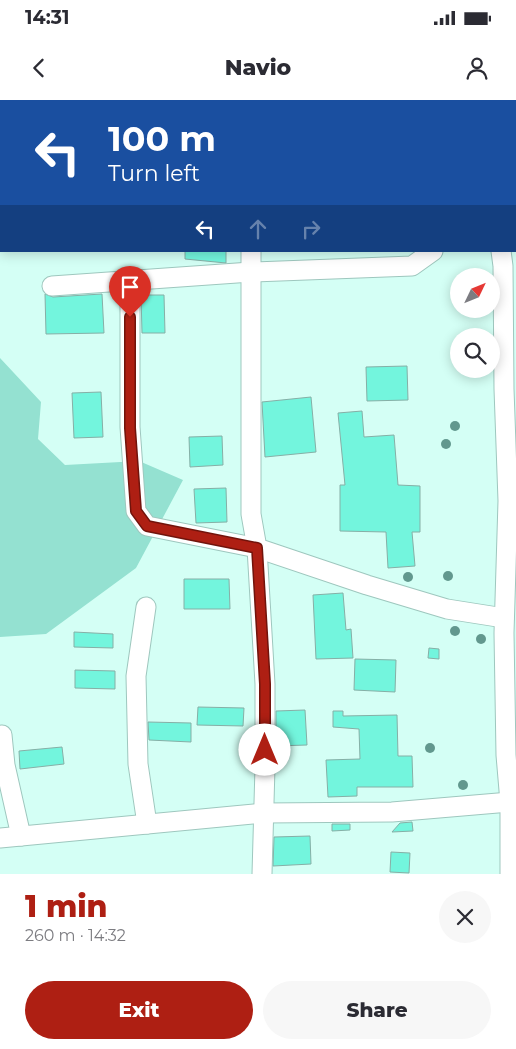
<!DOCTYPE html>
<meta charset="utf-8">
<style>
body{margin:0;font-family:Montserrat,sans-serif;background:#f7f7f7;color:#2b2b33;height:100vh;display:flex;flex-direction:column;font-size:19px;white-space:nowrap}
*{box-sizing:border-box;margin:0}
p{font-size:16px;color:#7c7c81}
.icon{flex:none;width:28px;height:28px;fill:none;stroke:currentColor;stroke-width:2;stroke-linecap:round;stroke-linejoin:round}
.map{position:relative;height:774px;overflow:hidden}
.drawer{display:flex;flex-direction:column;background:#fff;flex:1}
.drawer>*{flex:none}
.banner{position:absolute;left:0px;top:0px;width:516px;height:152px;box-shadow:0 2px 12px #0003;background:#1a4fa0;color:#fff;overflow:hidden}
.needle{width:32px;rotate:47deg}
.buttons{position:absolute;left:450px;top:168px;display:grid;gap:10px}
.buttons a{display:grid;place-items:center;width:50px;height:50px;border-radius:50%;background:#fff;box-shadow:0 2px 12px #0003;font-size:25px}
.pin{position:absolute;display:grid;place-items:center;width:42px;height:42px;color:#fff;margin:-51px -21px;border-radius:50% 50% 50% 0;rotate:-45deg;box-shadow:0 0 5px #0007}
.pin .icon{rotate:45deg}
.me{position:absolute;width:55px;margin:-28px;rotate:0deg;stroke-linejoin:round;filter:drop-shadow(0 0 4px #0008)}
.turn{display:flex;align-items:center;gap:18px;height:105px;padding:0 25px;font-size:22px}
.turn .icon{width:65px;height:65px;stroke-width:2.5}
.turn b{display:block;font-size:35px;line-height:42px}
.lanes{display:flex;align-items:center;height:48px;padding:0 25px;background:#0003;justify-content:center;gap:25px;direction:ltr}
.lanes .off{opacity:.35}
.round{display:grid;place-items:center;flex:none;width:52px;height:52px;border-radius:26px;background:#f7f7f7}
.head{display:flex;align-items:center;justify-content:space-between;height:85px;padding:0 25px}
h1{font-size:30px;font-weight:800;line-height:38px;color:#ae1f13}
.primary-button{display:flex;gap:10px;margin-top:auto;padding:10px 25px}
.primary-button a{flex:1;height:58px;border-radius:30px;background:#ae1f13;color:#fff;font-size:20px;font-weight:800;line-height:58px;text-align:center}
.primary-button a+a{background:#f7f7f7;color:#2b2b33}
.status{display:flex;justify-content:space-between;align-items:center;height:35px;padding:0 25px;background:#fff;direction:ltr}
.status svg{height:14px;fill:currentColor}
header{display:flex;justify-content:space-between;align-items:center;height:65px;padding:0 25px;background:#fff;font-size:22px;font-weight:800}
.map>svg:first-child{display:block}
.green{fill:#94e1d1}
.building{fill:#73f5dd;stroke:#86afa6}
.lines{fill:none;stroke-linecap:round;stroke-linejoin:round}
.minor-casing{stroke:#9ec7be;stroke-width:21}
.minor{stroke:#fff;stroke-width:19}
.tree{fill:#62988e}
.route-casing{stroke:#71140c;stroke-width:12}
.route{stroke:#ae1f13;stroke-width:9}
</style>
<div class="status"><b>14:31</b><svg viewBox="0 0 49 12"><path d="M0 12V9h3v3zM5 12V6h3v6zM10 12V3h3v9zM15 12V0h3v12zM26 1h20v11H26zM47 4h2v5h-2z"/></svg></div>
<header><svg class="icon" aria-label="back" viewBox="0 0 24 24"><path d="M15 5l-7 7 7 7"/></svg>Navio<svg class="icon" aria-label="person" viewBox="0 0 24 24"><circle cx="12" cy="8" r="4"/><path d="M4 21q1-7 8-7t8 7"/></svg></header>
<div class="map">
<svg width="516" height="774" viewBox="0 0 516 774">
<rect width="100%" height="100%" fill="#d4fff5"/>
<!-- green -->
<polygon class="green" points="0,258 41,302 38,339 65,365 139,361 183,380 136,468 46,534 0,537"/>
<!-- building -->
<g class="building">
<polygon points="185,151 226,151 226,163 185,159"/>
<polygon points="45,194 53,197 102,194 104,233 46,234"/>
<polygon points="141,195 164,195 165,233 142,233"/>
<polygon points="407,266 408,300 367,301 366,267"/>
<polygon points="101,292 103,337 74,338 72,293"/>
<polygon points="311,297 316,352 265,357 262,302"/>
<polygon points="362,311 364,337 394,335 398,385 420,386 420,432 412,432 415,466 388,468 386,432 340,431 340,385 345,385 338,313"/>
<polygon points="222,336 223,365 190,367 189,337"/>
<polygon points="226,388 227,422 196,423 194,389"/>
<polygon points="184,479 229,479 230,509 184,509"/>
<polygon points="343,493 346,530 351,529 353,558 316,559 313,495"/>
<polygon points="74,532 113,534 113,548 74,547"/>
<polygon points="429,548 439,549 439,559 428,558"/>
<polygon points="355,559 396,560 395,592 354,590"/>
<polygon points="75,570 115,571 115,589 75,588"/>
<polygon points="198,607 244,608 243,626 197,625"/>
<polygon points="305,610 307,645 276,646 276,611"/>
<polygon points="333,611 343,611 343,616 397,615 398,656 412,656 413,687 357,687 357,696 328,697 326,660 360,659 359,629 333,627"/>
<polygon points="148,622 191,623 191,642 149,640"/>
<polygon points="62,647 64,664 20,669 19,651"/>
<polygon points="412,722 413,731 392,732 400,723"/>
<polygon points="332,724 350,724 350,730 332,731"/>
<polygon points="310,736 311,764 273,766 274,737"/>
<polygon points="391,752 410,753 409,773 390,772"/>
</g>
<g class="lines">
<!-- minor casing -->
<g class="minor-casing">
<g id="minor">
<polyline points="248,0 248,1"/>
<polyline points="429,0 429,1"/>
<polyline points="503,0 504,1"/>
<polyline points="251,151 251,414 257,448 367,485 447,509 504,518"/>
<polyline points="501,151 503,166 504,289 508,401 504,533 506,655 510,702 510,774"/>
<polyline points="130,181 130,327 136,411 147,426 257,448 265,584 265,667 262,774"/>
<polyline points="52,186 251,172 412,166 433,151"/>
<polyline points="146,507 136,576 138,664 147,724"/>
<polyline points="2,635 5,665 21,736"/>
<polyline points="0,738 264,713 392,712 510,702"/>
</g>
</g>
<!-- minor -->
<use href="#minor" class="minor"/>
</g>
<!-- trees -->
<g class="tree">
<circle cx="455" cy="326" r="5"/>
<circle cx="446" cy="344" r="5"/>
<circle cx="448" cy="476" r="5"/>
<circle cx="408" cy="477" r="5"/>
<circle cx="455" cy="531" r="5"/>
<circle cx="481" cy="539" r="5"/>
<circle cx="430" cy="648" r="5"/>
<circle cx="463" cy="685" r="5"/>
</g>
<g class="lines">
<!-- route casing -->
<g class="route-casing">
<polyline id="route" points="130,217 130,328 136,411 147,426 257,448 265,584 265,650"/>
</g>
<!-- route -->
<use href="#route" class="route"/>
</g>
</svg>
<div class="buttons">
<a><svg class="needle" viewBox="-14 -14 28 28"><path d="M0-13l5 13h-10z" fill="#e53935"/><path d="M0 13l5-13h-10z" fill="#7c7c81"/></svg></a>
<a><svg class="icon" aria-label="search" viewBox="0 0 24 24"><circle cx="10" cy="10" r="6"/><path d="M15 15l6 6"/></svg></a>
</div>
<div class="pin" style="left:130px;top:217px;background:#d93025"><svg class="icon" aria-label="arrive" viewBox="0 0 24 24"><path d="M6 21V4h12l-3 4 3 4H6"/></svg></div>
<svg class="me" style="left:265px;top:650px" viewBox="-20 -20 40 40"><circle r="19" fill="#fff"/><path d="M0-13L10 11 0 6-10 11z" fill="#ae1f13"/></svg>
<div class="banner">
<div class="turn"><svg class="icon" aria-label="left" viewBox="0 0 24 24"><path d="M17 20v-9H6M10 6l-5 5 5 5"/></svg><div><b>100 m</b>Turn left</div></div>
<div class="lanes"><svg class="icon" aria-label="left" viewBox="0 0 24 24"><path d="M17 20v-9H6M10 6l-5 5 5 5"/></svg><svg class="icon off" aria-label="ahead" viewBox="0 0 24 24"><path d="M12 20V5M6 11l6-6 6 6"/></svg><svg class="icon off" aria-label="right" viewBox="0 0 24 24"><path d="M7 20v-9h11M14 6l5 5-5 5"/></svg></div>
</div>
</div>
<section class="drawer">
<div class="head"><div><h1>1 min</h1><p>260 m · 14:32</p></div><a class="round"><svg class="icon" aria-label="close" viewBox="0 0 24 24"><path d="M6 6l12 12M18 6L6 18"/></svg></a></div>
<div class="primary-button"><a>Exit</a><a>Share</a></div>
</section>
